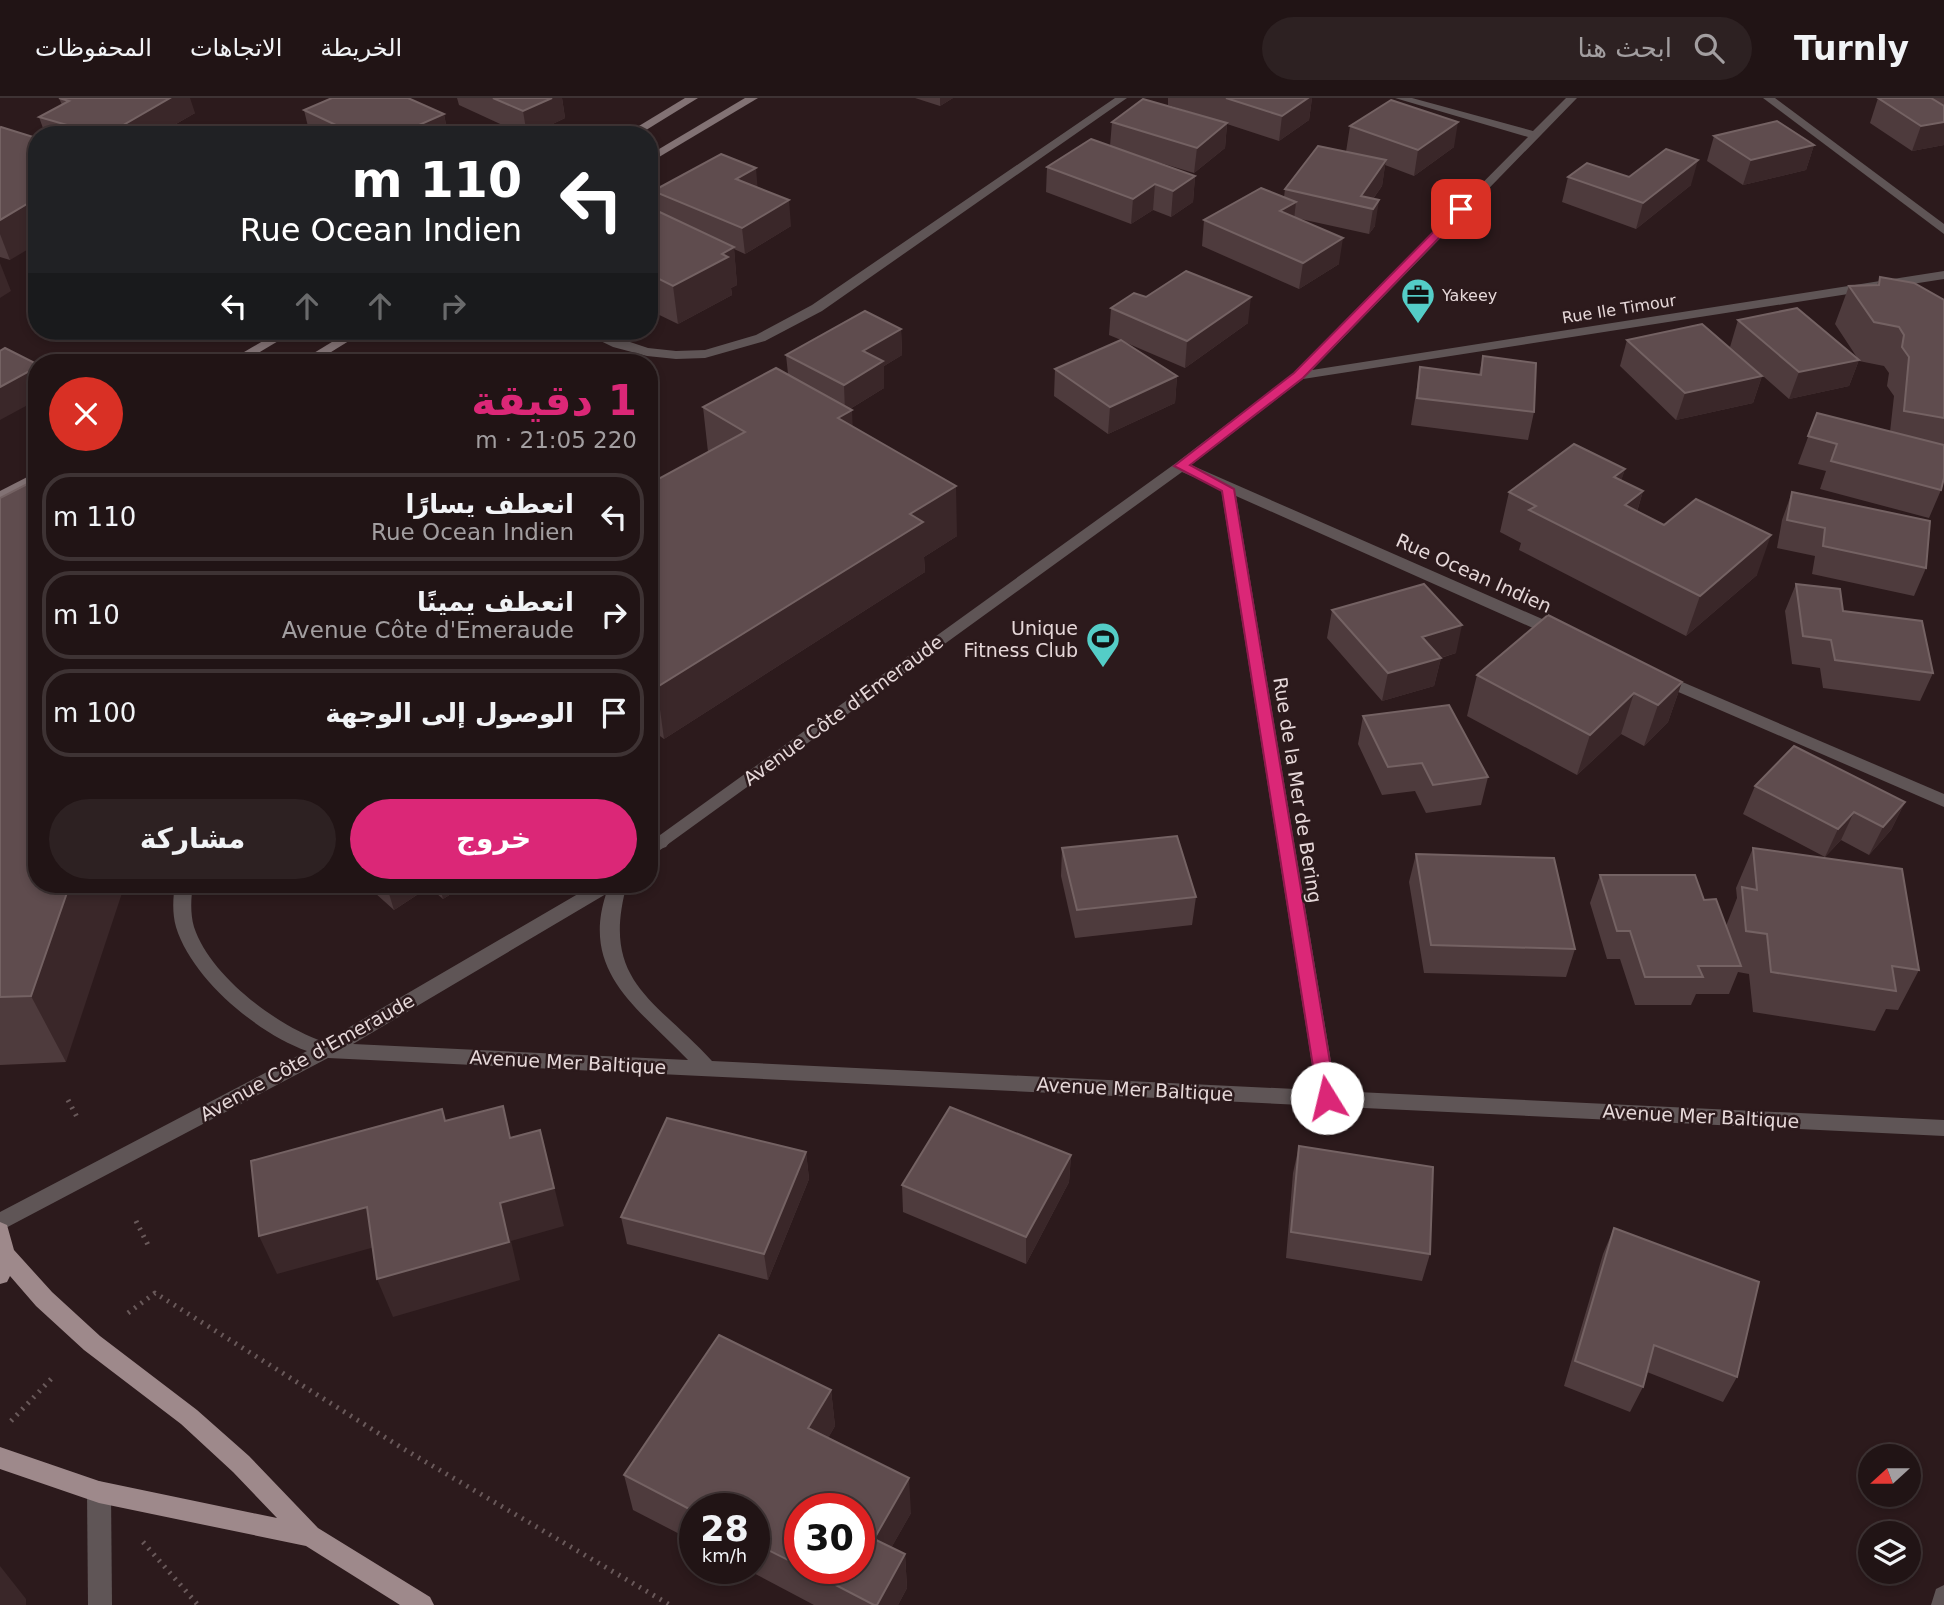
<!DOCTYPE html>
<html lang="ar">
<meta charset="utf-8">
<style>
body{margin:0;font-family:"DejaVu Sans","Noto Sans Arabic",sans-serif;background:#2d2122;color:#f1f3f6;direction:rtl;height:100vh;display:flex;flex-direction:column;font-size:26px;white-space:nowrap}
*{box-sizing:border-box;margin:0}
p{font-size:23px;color:#a29ea0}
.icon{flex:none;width:38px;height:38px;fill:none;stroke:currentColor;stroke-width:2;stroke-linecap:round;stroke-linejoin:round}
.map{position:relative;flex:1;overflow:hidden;direction:ltr}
.sheet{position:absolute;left:28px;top:256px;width:630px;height:539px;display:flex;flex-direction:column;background:#211415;border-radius:28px;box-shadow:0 4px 10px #0003,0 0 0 2px #3e3334;direction:rtl}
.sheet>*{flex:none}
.hud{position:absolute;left:28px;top:28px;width:630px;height:214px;border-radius:28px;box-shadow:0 4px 10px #0003,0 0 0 2px #3e3334;direction:rtl;background:#202124;color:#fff;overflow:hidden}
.needle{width:46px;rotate:249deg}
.fabs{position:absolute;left:1858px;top:1346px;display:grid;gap:14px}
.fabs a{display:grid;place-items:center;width:63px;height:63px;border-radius:50%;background:#211415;box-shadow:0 4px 10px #0003,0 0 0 2px #3e3334;font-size:35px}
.speed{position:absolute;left:679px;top:1395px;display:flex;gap:14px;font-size:35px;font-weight:700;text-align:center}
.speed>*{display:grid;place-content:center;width:91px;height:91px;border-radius:50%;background:#211415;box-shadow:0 4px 10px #0003,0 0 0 2px #3e3334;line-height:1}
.speed small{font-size:18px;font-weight:400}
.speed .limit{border:10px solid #d22;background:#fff;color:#111}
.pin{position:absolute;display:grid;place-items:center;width:60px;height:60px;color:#fff;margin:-30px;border-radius:14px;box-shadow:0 4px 10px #0006}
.me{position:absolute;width:77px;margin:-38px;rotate:351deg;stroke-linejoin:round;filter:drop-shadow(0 0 5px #0008)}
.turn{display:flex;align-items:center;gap:24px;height:147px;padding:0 21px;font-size:32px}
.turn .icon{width:91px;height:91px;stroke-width:2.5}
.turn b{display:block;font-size:49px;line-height:60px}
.lanes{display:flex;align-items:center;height:66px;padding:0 21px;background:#0003;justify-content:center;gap:35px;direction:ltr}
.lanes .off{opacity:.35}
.round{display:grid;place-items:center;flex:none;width:74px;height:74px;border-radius:37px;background:#2d2122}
.overview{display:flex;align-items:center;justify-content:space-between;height:119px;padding:0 21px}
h1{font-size:42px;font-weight:700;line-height:52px;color:#db2777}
.cta{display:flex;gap:14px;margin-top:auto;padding:14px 21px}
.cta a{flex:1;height:80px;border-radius:42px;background:#db2777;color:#fff;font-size:28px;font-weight:700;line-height:80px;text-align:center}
.cta a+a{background:#2d2122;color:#f1f3f6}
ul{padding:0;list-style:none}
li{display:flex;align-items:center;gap:21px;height:88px;margin:0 14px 10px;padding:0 7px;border:4px solid #3e3334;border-radius:28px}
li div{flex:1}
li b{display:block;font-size:26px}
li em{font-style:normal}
header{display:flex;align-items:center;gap:42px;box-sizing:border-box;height:98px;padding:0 35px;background:#211415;border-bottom:2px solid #3e3334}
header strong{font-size:33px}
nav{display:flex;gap:38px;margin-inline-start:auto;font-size:24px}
.search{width:490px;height:63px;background:#2d2122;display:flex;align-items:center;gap:18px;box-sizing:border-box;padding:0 24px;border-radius:38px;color:#a29ea0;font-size:26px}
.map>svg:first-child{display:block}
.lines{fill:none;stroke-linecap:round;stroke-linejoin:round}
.path{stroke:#69595a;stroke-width:5;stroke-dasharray:2 6;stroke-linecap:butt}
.service{fill:#5f5556;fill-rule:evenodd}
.minor{fill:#5f5556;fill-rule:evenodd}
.secondary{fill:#827274;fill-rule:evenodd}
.primary{fill:#9e898b;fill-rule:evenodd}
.wall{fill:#4e3b3d;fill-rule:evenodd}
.shaded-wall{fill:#3a2729}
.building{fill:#5f4c4e;stroke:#746263;stroke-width:2}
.route{fill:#db2777;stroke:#8e194d;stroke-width:2}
.labels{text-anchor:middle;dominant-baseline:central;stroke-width:5;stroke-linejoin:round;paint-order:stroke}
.far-poi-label{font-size:16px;fill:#e6d8d9;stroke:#2c1a1c;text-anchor:start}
.far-street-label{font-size:16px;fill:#e6d8d9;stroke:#2c1a1c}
.street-label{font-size:19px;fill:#e6d8d9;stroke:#2c1a1c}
.poi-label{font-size:19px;fill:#e6d8d9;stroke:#2c1a1c;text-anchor:end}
</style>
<header>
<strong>Turnly</strong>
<div class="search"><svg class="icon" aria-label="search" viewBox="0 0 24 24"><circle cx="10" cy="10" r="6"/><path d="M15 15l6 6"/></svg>ابحث هنا</div>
<nav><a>الخريطة</a><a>الاتجاهات</a><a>المحفوظات</a></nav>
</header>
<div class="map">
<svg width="1944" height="1507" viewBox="0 0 1944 1507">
<rect width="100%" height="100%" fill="#2c1a1c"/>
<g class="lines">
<!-- path -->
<g class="path">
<polyline points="68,1002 78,1021"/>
<polyline points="136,1123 149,1149"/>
<polyline points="128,1215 155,1195 402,1350 670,1507"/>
<polyline points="11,1323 54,1278"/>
<polyline points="143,1444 198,1507"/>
</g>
<!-- service -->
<polygon class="service" points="649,730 655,732 669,745 666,749 660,751 649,746"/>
<!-- minor -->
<g class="minor">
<polygon points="1115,0 1127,0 822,213 765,243 705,260 676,261 647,258 613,249 580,233 597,233 648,250 676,253 705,252 756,237 812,207"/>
<path d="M1395,0h17l121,33 33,-33h11l-265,272 632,-99v8l-641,100 -112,86 374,164 2,4 -2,4h-12l-317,-141 100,595 608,29v16l-1616,-78 -328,173v-19l307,-161c-50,-18 -115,-72 -131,-124 -4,-14 -3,-29 -1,-43h18c-2,14 -3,29 1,43 16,49 83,99 130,115l271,-158h32c-27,97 27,114 85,177l604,29 -95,-601 -39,-17 -533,386v-15l527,-380 118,-90 234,-236zM606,796c-26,80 35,116 82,166l-335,-16z"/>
<polygon points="1763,0 1775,0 1944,126 1944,136"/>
<polygon points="1659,574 1944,696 1944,709 1653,583 1651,579"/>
<polygon points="99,1383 107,1386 111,1394 112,1507 88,1507 87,1394 91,1386"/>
<polygon points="1944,1487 1944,1507 1931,1507 1936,1491"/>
</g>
<!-- secondary -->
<g class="secondary">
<polygon points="685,0 698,0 638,37 624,37"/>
<polygon points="745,0 758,0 649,65 649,57"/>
<polygon points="280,233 295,233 243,264 227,264"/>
<polygon points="350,233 365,233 315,264 299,264"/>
<polygon points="37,374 37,384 0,403 0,393"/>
</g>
<!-- primary -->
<polygon class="primary" points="0,1124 7,1127 14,1152 52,1194 100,1238 197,1312 249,1358 318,1430 430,1499 434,1507 400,1507 306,1448 99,1405 0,1371 0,1349 99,1383 277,1420 233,1374 181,1326 84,1252 36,1208 10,1178 7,1184 0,1186"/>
</g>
<!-- wall -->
<g class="wall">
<polygon points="59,0 195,15 157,37 37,37 44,33 39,19 62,7"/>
<polygon points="457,0 562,0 565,20 530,37 524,37 459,7"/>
<polygon points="915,0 953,0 940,8"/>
<polygon points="1168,0 1312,0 1309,22 1279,43 1227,26 1225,50 1194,75 1141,59 1195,78 1193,104 1171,119 1153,112 1131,126 1046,94 1047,69 1110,48 1112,24 1209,20 1168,7"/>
<polygon points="1878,0 1944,0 1944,47 1912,53 1870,25"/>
<polygon points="304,12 444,16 448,37 310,37"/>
<polygon points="1350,28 1454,49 1414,78 1385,67 1382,88 1373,101 1375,128 1369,136 1296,120 1339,166 1299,191 1202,148 1204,122 1284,99 1285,91 1346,54"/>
<polygon points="0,30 10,162 0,159"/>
<polygon points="1714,38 1814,47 1806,72 1743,87 1707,63"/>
<polygon points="1568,79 1629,79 1691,87 1636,131 1562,104"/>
<polygon points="758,90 791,128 745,156 734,151 737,187 731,190 732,197 678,226 649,212 649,109 656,112 653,93"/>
<polygon points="1880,179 1944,202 1944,380 1941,392 1929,420 1820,391 1826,373 1798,366 1817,315 1890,334 1894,298 1887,288 1889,275 1884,268 1859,263 1859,262 1849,288 1789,301 1730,249 1738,222 1858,261 1835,226 1849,188 1877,187"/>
<polygon points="1146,199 1248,225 1185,270 1122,243 1177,278 1175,305 1108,336 1054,298 1055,271 1121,242 1109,237 1111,210"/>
<polygon points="901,231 902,257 884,268 884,290 850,311 852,328 957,438 924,459 925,474 664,641 649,630 649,386 708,354 703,309 788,276 786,257"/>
<polygon points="1627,242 1762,278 1753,305 1676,322 1620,268"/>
<polygon points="1483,258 1534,314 1528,342 1411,327 1420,269 1479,276"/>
<polygon points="1625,371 1621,382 1643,393 1637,414 1757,477 1686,538 1519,452 1521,445 1500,434 1509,394"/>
<polygon points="1792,394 1926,470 1914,498 1812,476 1815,458 1777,450 1782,422"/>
<polygon points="0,400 66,964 0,967"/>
<polygon points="1796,486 1843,513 1933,575 1920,603 1823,590 1820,570 1792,566 1785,513"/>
<polygon points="1332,512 1456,555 1441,560 1434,588 1382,603 1327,540"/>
<polygon points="1477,577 1682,584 1668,624 1644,648 1621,636 1577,677 1467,618"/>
<polygon points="1363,618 1488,679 1481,707 1426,715 1415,693 1382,697 1358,646"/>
<polygon points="1755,688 1905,704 1891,732 1869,757 1841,742 1825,759 1743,716"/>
<polygon points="1062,750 1196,799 1192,827 1075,840 1061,778"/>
<polygon points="1753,750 1919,872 1898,912 1886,911 1875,933 1753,914 1749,876 1738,874 1729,896 1696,896 1691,907 1635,907 1620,861 1607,861 1590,805 1600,777 1704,802 1726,828 1737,800 1736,790"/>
<polygon points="1416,756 1575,851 1566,879 1424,875 1409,784"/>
<polygon points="365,786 467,786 443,801 429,789 394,812"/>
<polygon points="1299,1048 1430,1156 1422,1183 1286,1160 1293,1075"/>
<polygon points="806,1054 809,1081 768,1182 627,1146 621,1119"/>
<polygon points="1071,1057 1069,1084 1026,1166 903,1114 902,1087"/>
<polygon points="1614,1130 1737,1279 1723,1304 1647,1274 1643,1289 1630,1314 1564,1288 1603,1156"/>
<path d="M831,1292l4,36 -7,12 83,75 -20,35 14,6 2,34 -9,17h-84l-70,-37h10v-60h-59v34l-62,-32 -9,-35zM800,1410l59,60h-59z"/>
</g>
<!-- shaded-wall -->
<g class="shaded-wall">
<polygon points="170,0 190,0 195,15 157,37 106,37"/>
<polygon points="552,0 562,0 565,20 530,37 527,37 523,13"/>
<polygon points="940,0 953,0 940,8"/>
<polygon points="1308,0 1312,0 1309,22 1279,43 1282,18"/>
<polygon points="444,16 448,37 414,37 412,30"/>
<polygon points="1458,24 1454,49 1414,78 1418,52"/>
<polygon points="1944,24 1944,47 1912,53 1921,28"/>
<polygon points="1227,25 1225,50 1194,75 1197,50"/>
<polygon points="1814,47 1806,72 1743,87 1751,62"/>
<polygon points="1386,62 1382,88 1367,109 1361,98"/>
<polygon points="1698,62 1691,87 1636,131 1643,105"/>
<polygon points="756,70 758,95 736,81"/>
<polygon points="1195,78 1193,104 1171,119 1173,93"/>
<polygon points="1155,86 1153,112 1131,126 1133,101"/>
<polygon points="37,100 37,146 10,162 0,136 0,122"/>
<polygon points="789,102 791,128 745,156 742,130"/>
<polygon points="1379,102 1375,128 1369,136 1373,111"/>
<polygon points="1296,104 1293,130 1280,113"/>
<polygon points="1343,140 1339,166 1299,191 1303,165"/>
<polygon points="734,149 737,187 731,190 732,197 678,226 673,188 722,156"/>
<polygon points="0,165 11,193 0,200"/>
<polygon points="1251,199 1248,225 1185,270 1187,243"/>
<polygon points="901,231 902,257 884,268 884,290 845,314 844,287 863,253"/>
<polygon points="1859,262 1849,288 1789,301 1799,274"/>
<polygon points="37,269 37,302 0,322 0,289"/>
<polygon points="1177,278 1175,305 1108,336 1110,309"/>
<polygon points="1762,278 1753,305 1676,322 1685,295"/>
<polygon points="852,312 854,362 838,320"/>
<polygon points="1625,371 1613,410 1614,379"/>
<polygon points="956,388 957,438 924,459 925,474 664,641 657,589 910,416"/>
<polygon points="1643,393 1631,433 1625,407"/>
<polygon points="1771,437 1757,477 1686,538 1700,498"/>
<polygon points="1462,527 1456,555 1416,567 1422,539"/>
<polygon points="1441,560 1434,588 1382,603 1388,575"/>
<polygon points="1682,584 1668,624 1644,648 1658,607"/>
<polygon points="1634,595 1621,636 1577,677 1590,637"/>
<polygon points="1905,704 1891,732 1869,757 1883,729"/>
<polygon points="1854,714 1841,742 1825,759 1838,731"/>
<polygon points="70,786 125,786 66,964 31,898"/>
<polygon points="386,786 428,786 429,789 394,812"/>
<polygon points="439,786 467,786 443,801"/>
<polygon points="540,1032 564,1128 511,1143 520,1182 393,1219 377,1181 500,1105"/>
<polygon points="806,1054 809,1081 768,1182 764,1156"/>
<polygon points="1071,1057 1069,1084 1026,1166 1026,1139"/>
<polygon points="367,1109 382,1147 277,1176 259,1138"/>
<polygon points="831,1292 835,1328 813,1366 808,1330"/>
<polygon points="909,1380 911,1415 877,1475 874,1441"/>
<polygon points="905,1456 907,1490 898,1507 877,1507"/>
<polygon points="0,1468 26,1501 26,1507 0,1507"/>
</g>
<!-- building -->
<g class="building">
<polygon points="59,0 170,0 106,37 102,37 39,19 69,3"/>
<polygon points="332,0 408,0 444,16 412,30 426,37 357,37 304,12"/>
<polygon points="493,0 552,0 523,13"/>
<polygon points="1226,0 1308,0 1282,18"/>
<polygon points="1878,0 1931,0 1944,8 1944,24 1921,28"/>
<polygon points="1143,1 1227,25 1197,50 1112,24"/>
<polygon points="1391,2 1458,24 1418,52 1350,28"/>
<polygon points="1777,23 1814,47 1751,62 1714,38"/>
<polygon points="1,29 33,39 37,37 37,100 0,122 0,30"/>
<polygon points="51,29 74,36 37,37"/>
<polygon points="1091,41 1195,78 1173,93 1155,86 1133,101 1047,69"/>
<polygon points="1318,48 1386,62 1361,98 1379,102 1373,111 1285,91"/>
<polygon points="1666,51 1698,62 1643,105 1568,79 1587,65 1629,79"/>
<polygon points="721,56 756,70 736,81 789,102 742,130 653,93"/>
<polygon points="1261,90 1296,104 1280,113 1343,140 1303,165 1204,122"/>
<polygon points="649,109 734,149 722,156 728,159 673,188 649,176"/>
<polygon points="1186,173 1251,199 1187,243 1111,210 1134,195 1146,199"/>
<polygon points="1880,179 1914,185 1944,202 1944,320 1904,313 1909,259 1902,249 1904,237 1899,229 1874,224 1849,188 1879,187"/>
<polygon points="1797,210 1859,262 1799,274 1738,222"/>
<polygon points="865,213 901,231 863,253 883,263 844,287 786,257"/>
<polygon points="1702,226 1762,278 1685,295 1627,242"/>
<polygon points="1121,242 1177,278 1110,309 1055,271"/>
<polygon points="5,250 37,266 37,269 0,289 0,253"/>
<polygon points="1483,258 1536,265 1534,314 1417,300 1420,269 1481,277"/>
<polygon points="776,270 852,312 838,320 956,388 910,416 923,424 657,589 649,584 649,386 745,334 703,309"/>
<polygon points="1817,315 1944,347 1944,380 1941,392 1831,363 1837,346 1808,338"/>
<polygon points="1574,346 1625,371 1614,379 1643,393 1625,407 1664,427 1696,401 1771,437 1700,498 1529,412 1536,408 1509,394"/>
<polygon points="37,381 37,786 70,786 31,898 0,899 0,400"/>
<polygon points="1792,394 1930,423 1926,470 1823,448 1825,430 1787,422"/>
<polygon points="1424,486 1462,527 1422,539 1441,560 1388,575 1332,512"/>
<polygon points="1796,486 1840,491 1843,513 1922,523 1933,575 1835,562 1831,542 1803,538"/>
<polygon points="1548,517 1682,584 1658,607 1634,595 1590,637 1477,577"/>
<polygon points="1449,607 1488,679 1433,687 1422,665 1388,669 1363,618"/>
<polygon points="1794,648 1905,704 1883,729 1854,714 1838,731 1755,688"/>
<polygon points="1177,738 1196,799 1077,812 1062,750"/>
<polygon points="1753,750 1902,771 1919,872 1892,868 1896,893 1771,874 1767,836 1746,833 1742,789 1757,792"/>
<polygon points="1416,756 1554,760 1575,851 1431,847"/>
<polygon points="1600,777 1695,777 1704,802 1716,801 1741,868 1698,868 1703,879 1645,879 1630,833 1617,833"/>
<polygon points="503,1008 510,1040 540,1032 554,1090 500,1105 509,1144 377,1181 367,1109 259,1138 251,1063 442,1011 445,1023"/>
<polygon points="950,1009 1071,1057 1026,1139 902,1087"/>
<polygon points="667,1020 806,1054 764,1156 621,1119"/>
<polygon points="1299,1048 1433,1069 1430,1156 1291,1134"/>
<polygon points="1614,1130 1759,1184 1737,1279 1654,1247 1643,1289 1575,1263"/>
<polygon points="719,1237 831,1292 808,1330 909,1380 874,1441 905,1456 877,1507 874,1507 803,1470 859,1470 859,1410 800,1410 800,1468 754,1445 754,1410 695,1410 695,1414 624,1377"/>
</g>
<!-- route -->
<polygon class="route" points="1458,109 1467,111 1303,280 1190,367 1234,391 1336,1000 1334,1005 1327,1007 1321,1005 1318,1000 1222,393 1174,368 1294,275"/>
<!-- icons -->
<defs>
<g id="office-pin" transform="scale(1.75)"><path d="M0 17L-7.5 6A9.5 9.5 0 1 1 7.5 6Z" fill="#54cdc7" stroke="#2c1a1c"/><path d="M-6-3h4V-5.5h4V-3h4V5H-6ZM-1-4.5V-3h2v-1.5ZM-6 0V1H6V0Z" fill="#111"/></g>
<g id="stadium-pin" transform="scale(1.75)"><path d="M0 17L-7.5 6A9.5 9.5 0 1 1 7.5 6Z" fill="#54cdc7" stroke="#2c1a1c"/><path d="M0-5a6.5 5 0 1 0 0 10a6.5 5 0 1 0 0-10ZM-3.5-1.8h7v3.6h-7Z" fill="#111"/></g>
</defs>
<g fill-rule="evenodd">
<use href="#office-pin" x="1418" y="197"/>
<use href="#stadium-pin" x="1103" y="541"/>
</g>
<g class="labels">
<!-- far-poi labels -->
<g class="far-poi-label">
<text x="1442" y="197">Yakeey</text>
</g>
<!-- far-street labels -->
<g class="far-street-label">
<text transform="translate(1619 211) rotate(-9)">Rue Ile Timour</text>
</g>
<!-- street labels -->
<g class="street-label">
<text transform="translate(1474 475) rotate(24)">Rue Ocean Indien</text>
<text transform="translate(843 612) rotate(-36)">Avenue Côte d'Emeraude</text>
<text transform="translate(1298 692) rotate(81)">Rue de la Mer de Bering</text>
<text transform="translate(307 959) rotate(-29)">Avenue Côte d'Emeraude</text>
<text transform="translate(568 964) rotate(3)">Avenue Mer Baltique</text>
<text transform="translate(1135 991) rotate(3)">Avenue Mer Baltique</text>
<text transform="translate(1701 1018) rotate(3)">Avenue Mer Baltique</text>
</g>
<!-- poi labels -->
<g class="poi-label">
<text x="1078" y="530">Unique<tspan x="1078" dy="22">Fitness Club</tspan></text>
</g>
</g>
</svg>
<div class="fabs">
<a><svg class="needle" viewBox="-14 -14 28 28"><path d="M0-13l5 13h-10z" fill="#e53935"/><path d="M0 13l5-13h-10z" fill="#a29ea0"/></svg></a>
<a><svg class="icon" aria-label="layers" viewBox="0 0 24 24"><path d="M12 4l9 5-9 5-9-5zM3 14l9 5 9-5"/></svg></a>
</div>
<div class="speed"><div>28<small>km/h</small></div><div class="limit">30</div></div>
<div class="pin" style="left:1461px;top:111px;background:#d93025"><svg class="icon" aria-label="arrive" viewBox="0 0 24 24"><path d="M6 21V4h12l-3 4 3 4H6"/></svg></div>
<svg class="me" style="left:1327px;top:1000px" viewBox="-20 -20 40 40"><circle r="19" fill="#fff"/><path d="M0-13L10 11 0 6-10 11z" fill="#db2777"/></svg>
<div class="hud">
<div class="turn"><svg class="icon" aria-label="left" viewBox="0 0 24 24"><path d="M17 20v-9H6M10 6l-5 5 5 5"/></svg><div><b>110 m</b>Rue Ocean Indien</div></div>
<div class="lanes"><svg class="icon" aria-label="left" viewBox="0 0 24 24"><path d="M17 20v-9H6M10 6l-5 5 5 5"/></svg><svg class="icon off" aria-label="ahead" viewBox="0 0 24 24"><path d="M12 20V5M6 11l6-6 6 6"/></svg><svg class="icon off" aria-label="ahead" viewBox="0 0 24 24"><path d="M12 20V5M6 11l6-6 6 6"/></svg><svg class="icon off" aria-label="right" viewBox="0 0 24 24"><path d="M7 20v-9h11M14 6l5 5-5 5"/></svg></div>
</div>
<section class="sheet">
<div class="overview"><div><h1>1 دقيقة</h1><p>220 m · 21:05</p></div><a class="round" style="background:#d93025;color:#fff"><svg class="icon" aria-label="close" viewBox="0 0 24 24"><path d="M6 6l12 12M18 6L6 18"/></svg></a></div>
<ul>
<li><svg class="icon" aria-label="left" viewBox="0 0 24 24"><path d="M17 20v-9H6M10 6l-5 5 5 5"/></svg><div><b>انعطف يسارًا</b><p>Rue Ocean Indien</p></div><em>110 m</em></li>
<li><svg class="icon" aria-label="right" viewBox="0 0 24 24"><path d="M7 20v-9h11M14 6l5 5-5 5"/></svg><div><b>انعطف يمينًا</b><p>Avenue Côte d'Emeraude</p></div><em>10 m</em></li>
<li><svg class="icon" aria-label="arrive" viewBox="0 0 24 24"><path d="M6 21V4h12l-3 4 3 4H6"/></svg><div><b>الوصول إلى الوجهة</b></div><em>100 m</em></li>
</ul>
<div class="cta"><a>خروج</a><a>مشاركة</a></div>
</section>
</div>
